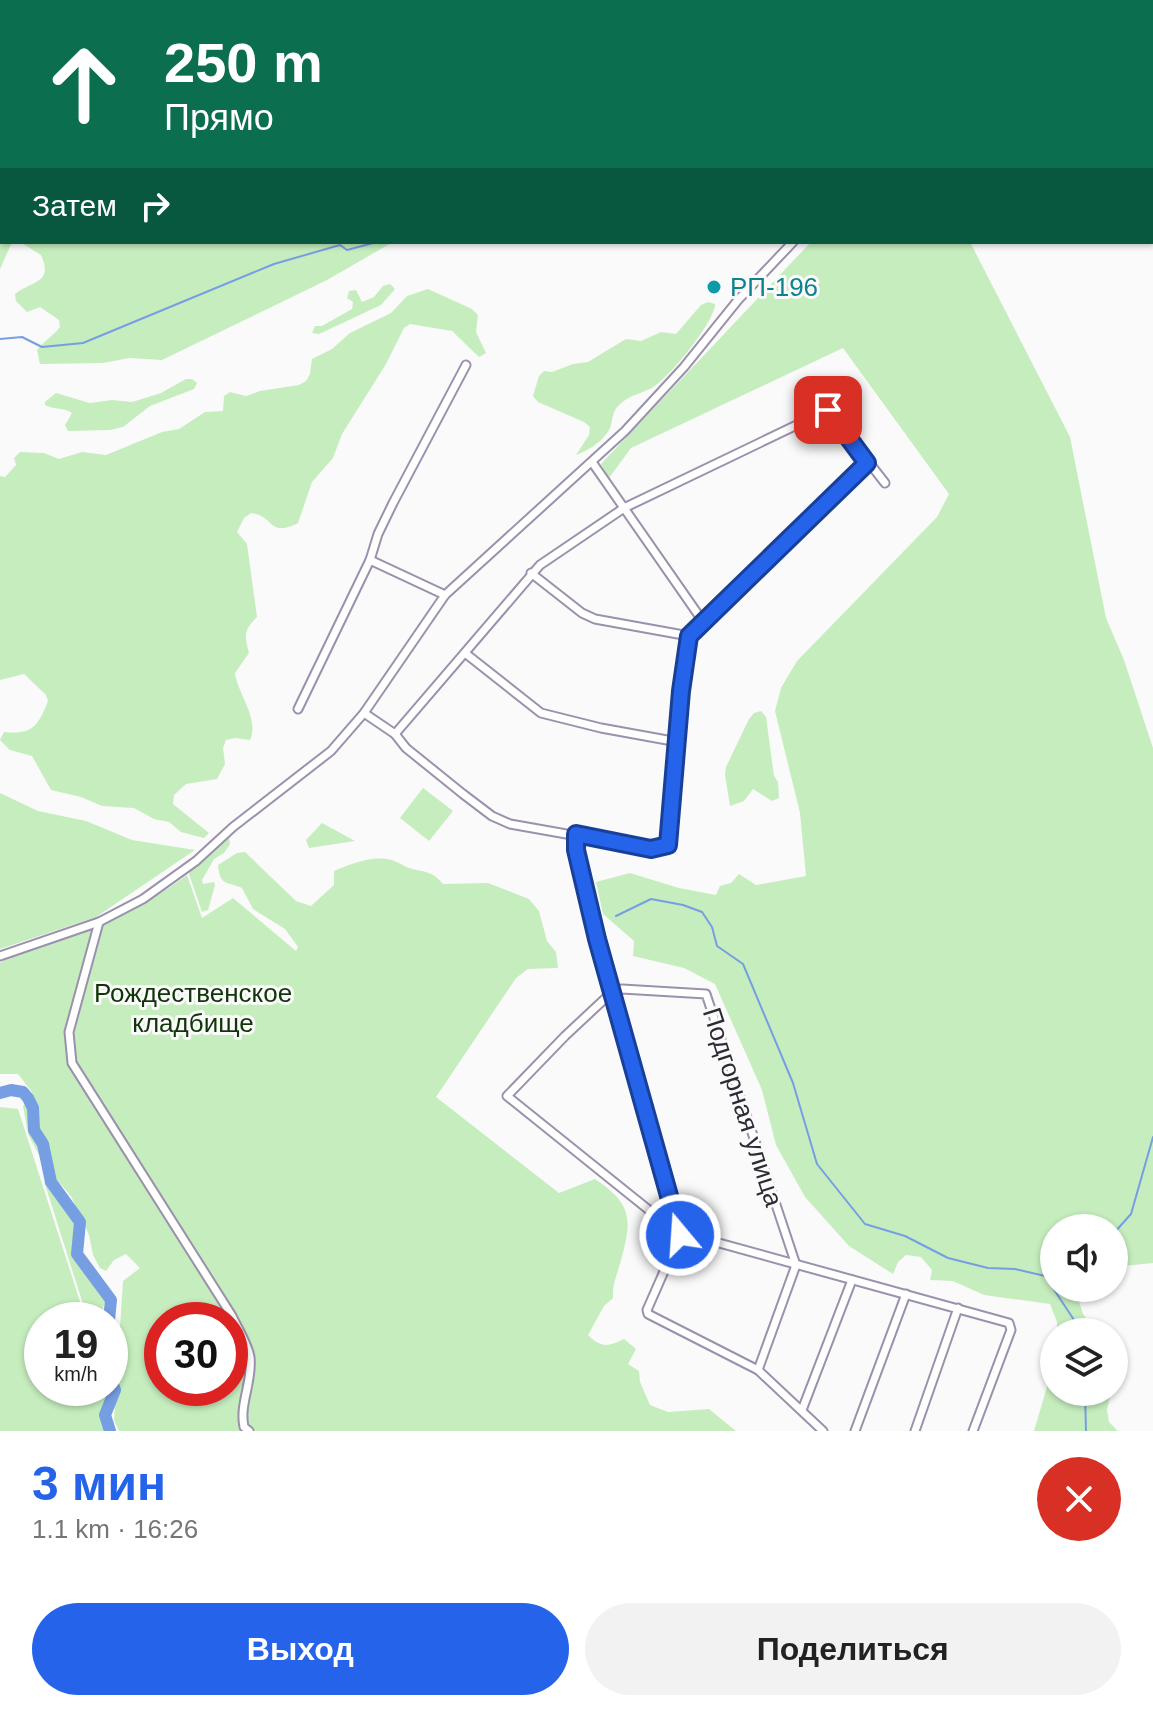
<!DOCTYPE html>
<html lang="ru">
<meta charset="utf-8">
<style>
body{margin:0;font-family:Helvetica,sans-serif;background:#f2f2f2;color:#222;height:100vh;display:flex;flex-direction:column;font-size:30px;white-space:nowrap}
*{box-sizing:border-box;margin:0}
p{font-size:26px;color:#767676}
.icon{flex:none;width:44px;height:44px;fill:none;stroke:currentColor;stroke-width:2;stroke-linecap:round;stroke-linejoin:round}
.map{position:relative;height:1431px;overflow:hidden}
.side{display:flex;flex-direction:column;background:#fff;flex:1}
.side>*{flex:none}
.banner{position:absolute;left:0px;top:0px;width:1154px;height:244px;box-shadow:0 2px 6px #0004;background:#0b6e4f;color:#fff;overflow:hidden}
.buttons{position:absolute;left:1040px;top:1214px;display:grid;gap:16px}
.buttons a{display:grid;place-items:center;width:88px;height:88px;border-radius:50%;background:#fff;box-shadow:0 2px 6px #0004;font-size:40px}
.speed{position:absolute;left:24px;top:1302px;display:flex;gap:16px;font-size:40px;font-weight:700;text-align:center}
.speed>*{display:grid;place-content:center;width:104px;height:104px;border-radius:50%;background:#fff;box-shadow:0 2px 6px #0004;line-height:1}
.speed small{font-size:20px;font-weight:400}
.speed .limit{border:12px solid #d22;background:#fff;color:#111}
.pin{position:absolute;display:grid;place-items:center;width:68px;height:68px;color:#fff;margin:-34px;border-radius:16px;box-shadow:0 4px 12px #0006}
.me{position:absolute;width:88px;margin:-44px;rotate:342deg;stroke-linejoin:round;filter:drop-shadow(0 0 6px #0008)}
.turn{display:flex;align-items:center;gap:28px;height:168px;padding:0 32px;font-size:36px}
.turn .icon{width:104px;height:104px;stroke-width:2.5}
.turn b{display:block;font-size:56px;line-height:68px}
.then{display:flex;align-items:center;height:76px;padding:0 32px;background:#0003;gap:16px;font-size:30px}
.round{display:grid;place-items:center;flex:none;width:84px;height:84px;border-radius:42px;background:#f2f2f2}
.summary{display:flex;align-items:center;justify-content:space-between;height:136px;padding:0 32px}
h1{font-size:48px;font-weight:800;line-height:60px;color:#2563eb}
.button{display:flex;gap:16px;margin-top:auto;padding:16px 32px}
.button a{flex:1;height:92px;border-radius:48px;background:#2563eb;color:#fff;font-size:32px;font-weight:800;line-height:92px;text-align:center}
.button a+a{background:#f2f2f2;color:#222}
.map>svg:first-child{display:block}
.green{fill:#c6edbe;fill-rule:evenodd}
.lines{fill:none;stroke-linecap:round;stroke-linejoin:round}
.stream{stroke:#769ee2;stroke-width:2}
.river{stroke:#769ee2;stroke-width:12}
.minor-casing{stroke:#9b91ad;stroke-width:11}
.minor{stroke:#fff;stroke-width:7}
.route-casing{stroke:#184099;stroke-width:20}
.route{stroke:#2563eb;stroke-width:14}
.culture-dot{fill:#0f9aa8;stroke:#fafafa;stroke-width:3}
.labels{text-anchor:middle;dominant-baseline:central;stroke-width:6;stroke-linejoin:round;paint-order:stroke}
.culture-label{font-size:26px;fill:#0d838f;stroke:#fafafa;text-anchor:start}
.park-label{font-size:26px;fill:#103508;stroke:#fafafa}
.street-label{font-size:26px;fill:#2e2a35;stroke:#fafafa}
</style>
<div class="map">
<svg width="1153" height="1431" viewBox="0 0 1153 1431">
<rect width="100%" height="100%" fill="#fafafa"/>
<!-- green -->
<g class="green">
<polygon points="0,0 96,2 2,2 2,242 12,242 0,269"/>
<path d="M20,242h373l-66,38 -165,80 -33,-2 -26,5 -63,1 -3,-14c7,-9 16,-14 23,-23l-1,-7 -19,-13 -13,5 -11,-11 -1,-7c16,-13 39,-10 26,-39z"/>
<polygon points="811,242 970,242 1070,437 1106,618 1124,660 1153,748 1153,1263 1114,1267 1114,1228 1054,1228 1054,1288 1075,1288 1083,1314 1096,1332 1057,1332 1057,1322 1050,1304 984,1295 953,1281 930,1280 932,1270 921,1257 906,1255 898,1262 893,1274 849,1246 805,1197 776,1145 762,1090 715,984 684,968 633,956 634,941 603,914 596,882 630,873 679,888 716,895 720,886 731,883 739,874 756,885 806,876 800,813 775,711 781,688 797,661 937,517 949,494 843,348 631,448 609,478 601,464"/>
<polygon points="390,284 395,289 381,305 319,334 312,333 315,326 322,326 352,309 353,302 347,298 349,291 356,290 362,302 374,297 383,286"/>
<path d="M428,289l44,20 6,6 -2,17 10,21 -7,4 -27,-26 -42,-7 -6,4 -18,36 -44,70 -9,24 -21,24 -14,41c-30,15 -23,-7 -47,-10l-7,5 -7,14 10,12 10,73c-13,13 -13,18 -8,36l-14,20c2,19 25,47 15,67l-15,-2 -9,2 -3,8 2,16 -8,15 -31,5 -12,11 -1,9 36,29 -5,5 -23,-6 -12,-10 -15,-3 -20,-11 -32,-2 -21,-9 -30,-7 -19,-34 -22,-6 -10,-10 4,-8c29,3 34,-6 44,-31l-2,-6 -22,-21 -24,6v-204l5,1 11,-12 -2,-7 6,-6 24,1 15,6 23,-7 24,3 56,-23 17,-3 26,-17 18,-1 1,-15 6,-4 16,4 14,-5 39,-6 7,-4 4,-7 2,-15 20,-10 18,-16 41,-20 16,-17z"/>
<path d="M708,302l7,2c0,18 -47,75 -63,84 -12,6 -23,7 -33,17 -7,6 -6,15 -9,23 -6,13 -21,22 -34,27l13,-20 1,-8 -6,-5 -46,-20 -5,-6 6,-20 5,-5 8,1 21,-8 15,-2 38,-23 15,2 20,-9 15,2 25,-29z"/>
<path d="M186,379h6l5,4 -3,6 -44,17 -27,21 -13,3 -42,1 -3,-6 7,-12c-8,-6 -18,-3 -27,-8v-3l11,-9 34,10 22,-3 20,2 29,-9z"/>
<polygon points="761,711 766,717 774,776 778,782 779,798 772,801 753,789 744,801 730,806 725,775 726,767 749,719 754,713"/>
<polygon points="423,788 453,811 429,841 400,818"/>
<polygon points="0,793 38,811 86,821 132,840 195,850 96,917 0,949"/>
<polygon points="322,823 355,841 309,848 306,840"/>
<polygon points="229,837 230,844 224,853 214,859 202,880 203,884 214,882 215,885 208,910 202,912 189,874 192,867"/>
<path d="M245,852l51,49 15,5 23,-21v-14c17,-7 38,-16 57,-11 6,1 12,6 18,8 17,5 22,2 34,16l45,-1 41,16 10,12 8,30 9,11 2,16 -30,1 -12,9 -80,119 123,96 36,-14c36,24 38,39 26,81 -3,13 -9,24 -8,38l-9,8 -16,29c13,13 20,12 36,4l12,10 -8,15 11,7 1,11 10,23 18,7 41,-3 27,22h-617l-5,-11 9,-139 17,-13 -14,-14 -12,6 -8,11 -6,-3 -7,-13 -4,-20 -18,-39 -27,-31 -16,-31 -5,-28 5,-5 4,5v-14l-14,-18h-18v-111l10,-6c65,-22 122,-41 177,-82l15,43 31,-20 63,53 2,-4 -13,-18 -32,-20 -11,-21c-15,-7 -22,-1 -24,-23l19,-12zM162,1320h68v68h-68z"/>
<path d="M0,1107l18,2 65,202 1,9h-42v68h66c2,16 -8,27 -1,43h-107z"/>
<path d="M44,1181l12,12 20,33c-11,29 19,50 30,74l-3,7 1,13h-16z"/>
<polygon points="1054,1363 1054,1392 1111,1392 1107,1410 1109,1422 1118,1431 1034,1431"/>
</g>
<g class="lines">
<!-- stream -->
<g class="stream">
<polyline points="0,339 22,337 42,347 83,343 274,264 340,245 347,250 377,242"/>
<polyline points="616,916 651,899 683,905 702,912 712,927 717,946 743,964 793,1083 817,1164 865,1224 905,1236 948,1258 988,1268 1015,1269 1045,1276 1082,1332"/>
<polyline points="1114,1233 1131,1214 1153,1137"/>
<polyline points="1045,1276 1054,1265"/>
<polyline points="1085,1392 1086,1431"/>
</g>
<!-- river -->
<g class="river">
<polyline points="0,1093 11,1090 23,1092 28,1098 33,1108 34,1130 43,1144 51,1182 80,1222 77,1254 111,1300 109,1320"/>
<polyline points="110,1431 105,1415 115,1390 110,1377 110,1346"/>
</g>
<!-- minor casing -->
<g class="minor-casing">
<g id="minor">
<polyline points="829,0 830,2"/>
<polyline points="234,2 239,0"/>
<polyline points="813,383 828,410 885,483"/>
<polyline points="592,462 702,620"/>
<polyline points="370,560 445,595"/>
<polyline points="531,573 582,613 595,619 689,636"/>
<polyline points="465,653 541,713 601,728 678,742"/>
<polyline points="298,709 370,560 378,534 393,503 466,365"/>
<polyline points="364,713 395,734 406,748 463,794 492,816 510,824 651,849 668,845 684,667 689,636 867,463"/>
<polyline points="395,734 540,565 624,508 828,410"/>
<polyline points="576,834 576,850 597,939 680,1234"/>
<path d="M99,922l-30,110 3,31 160,253c6,13 16,28 18,41 3,24 -11,47 -6,70l5,4"/>
<polyline points="0,956 99,922 143,899 196,861 233,827 331,751 364,713 445,595 625,431 684,367 738,300 793,242"/>
<polyline points="680,1235 507,1096 565,1036 611,993 622,989 706,994 796,1265"/>
<polyline points="680,1235 690,1235 1009,1323 1011,1330 973,1431"/>
<polyline points="680,1235 647,1310 648,1314 758,1370 823,1431"/>
<polyline points="758,1370 796,1265"/>
<polyline points="802,1410 852,1280"/>
<polyline points="855,1431 906,1294"/>
<polyline points="915,1431 958,1308"/>
</g>
</g>
<!-- minor -->
<use href="#minor" class="minor"/>
</g>
<g class="lines">
<!-- route casing -->
<g class="route-casing">
<polyline id="route" points="680,1235 597,939 576,850 576,834 651,849 668,845 681,691 689,636 867,463 828,410"/>
</g>
<!-- route -->
<use href="#route" class="route"/>
</g>
<!-- markers -->
<circle class="culture-dot" cx="714" cy="287" r="8"/>
<g class="labels">
<!-- culture labels -->
<g class="culture-label">
<text x="730" y="287">РП-196</text>
</g>
<!-- park labels -->
<g class="park-label">
<text x="193" y="993">Рождественское<tspan x="193" dy="30">кладбище</tspan></text>
</g>
<!-- street labels -->
<g class="street-label">
<text transform="translate(743 1107) rotate(72)">Подгорная улица</text>
</g>
</g>
</svg>
<div class="buttons">
<a><svg class="icon" aria-label="sound" viewBox="0 0 24 24"><path d="M4 9h4l5-4v14l-5-4H4zM17 9q2 3 0 6"/></svg></a>
<a><svg class="icon" aria-label="layers" viewBox="0 0 24 24"><path d="M12 4l9 5-9 5-9-5zM3 14l9 5 9-5"/></svg></a>
</div>
<div class="speed"><div>19<small>km/h</small></div><div class="limit">30</div></div>
<div class="pin" style="left:828px;top:410px;background:#d93025"><svg class="icon" aria-label="arrive" viewBox="0 0 24 24"><path d="M6 21V4h12l-3 4 3 4H6"/></svg></div>
<svg class="me" style="left:680px;top:1235px" viewBox="-20 -20 40 40"><circle r="17" fill="#2563eb" stroke="#fff" stroke-width="3"/><path d="M0-11L8 9 0 5-8 9z" fill="#fff"/></svg>
<div class="banner">
<div class="turn"><svg class="icon" aria-label="ahead" viewBox="0 0 24 24"><path d="M12 20V5M6 11l6-6 6 6"/></svg><div><b>250 m</b>Прямо</div></div>
<div class="then">Затем<svg class="icon" aria-label="right" viewBox="0 0 24 24"><path d="M7 20v-9h11M14 6l5 5-5 5"/></svg></div>
</div>
</div>
<section class="side">
<div class="summary"><div><h1>3 мин</h1><p>1.1 km · 16:26</p></div><a class="round" style="background:#d93025;color:#fff"><svg class="icon" aria-label="close" viewBox="0 0 24 24"><path d="M6 6l12 12M18 6L6 18"/></svg></a></div>
<div class="button"><a>Выход</a><a>Поделиться</a></div>
</section>
